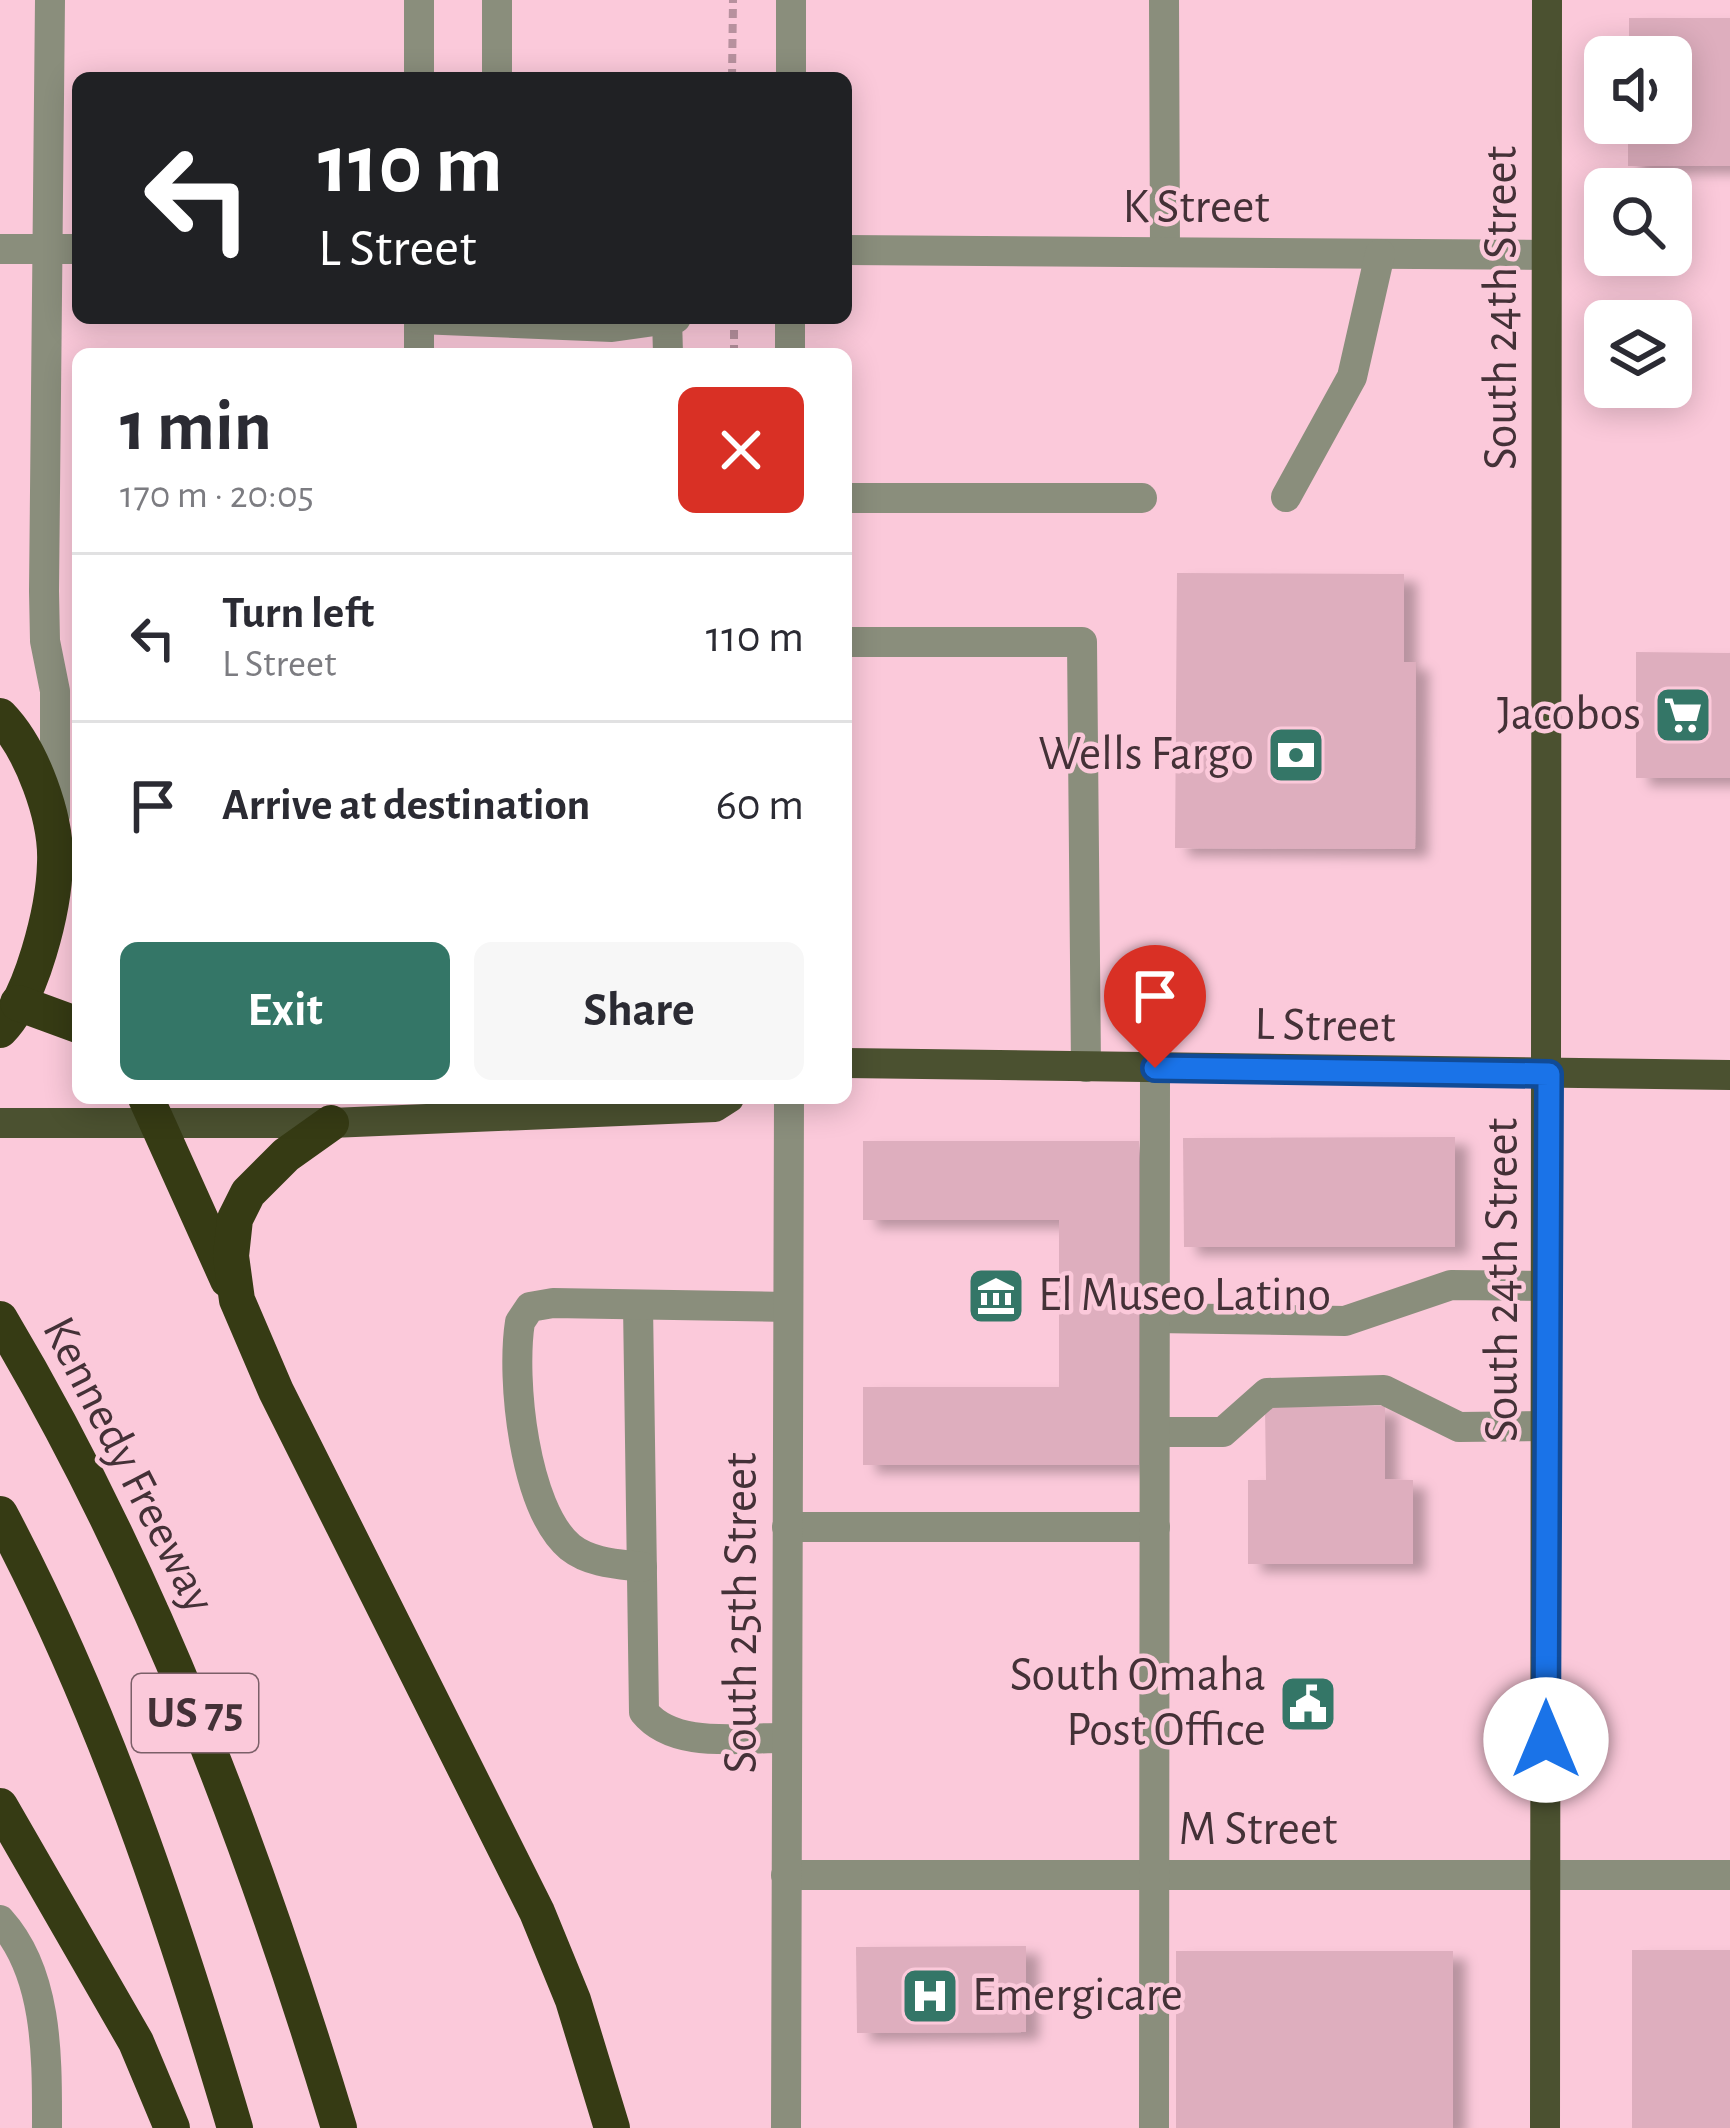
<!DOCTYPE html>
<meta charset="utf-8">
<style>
body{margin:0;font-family:"Alegreya Sans",sans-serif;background:#f7f7f7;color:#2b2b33;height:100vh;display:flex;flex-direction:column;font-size:45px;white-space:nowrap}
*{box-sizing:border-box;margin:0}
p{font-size:39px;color:#7c7c81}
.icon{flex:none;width:66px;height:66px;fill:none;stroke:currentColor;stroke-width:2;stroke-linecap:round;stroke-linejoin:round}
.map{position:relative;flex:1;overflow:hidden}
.panel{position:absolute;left:72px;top:348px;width:780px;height:756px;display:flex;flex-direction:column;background:#fff;border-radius:18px;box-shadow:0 6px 30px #0003}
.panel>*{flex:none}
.top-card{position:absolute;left:72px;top:72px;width:780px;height:252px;border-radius:18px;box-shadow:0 6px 30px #0003;background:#202124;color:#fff;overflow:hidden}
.controls{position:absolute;left:1584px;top:36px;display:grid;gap:24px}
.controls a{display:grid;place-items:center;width:108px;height:108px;border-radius:18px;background:#fff;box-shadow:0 6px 30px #0003;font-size:60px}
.pin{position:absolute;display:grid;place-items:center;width:102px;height:102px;color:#fff;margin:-123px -51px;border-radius:50% 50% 50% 0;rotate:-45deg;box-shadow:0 0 12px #0007}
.pin .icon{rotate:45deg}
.me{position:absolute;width:132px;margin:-66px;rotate:0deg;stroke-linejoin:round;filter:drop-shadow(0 0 9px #0008)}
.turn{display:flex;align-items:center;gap:42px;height:252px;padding:0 48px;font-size:54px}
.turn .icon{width:156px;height:156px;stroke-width:2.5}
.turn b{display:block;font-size:84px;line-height:102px}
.round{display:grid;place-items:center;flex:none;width:126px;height:126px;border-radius:18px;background:#f7f7f7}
.summary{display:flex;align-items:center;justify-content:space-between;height:204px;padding:0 48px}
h1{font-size:72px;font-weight:600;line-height:90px}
.primary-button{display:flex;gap:24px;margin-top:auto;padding:24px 48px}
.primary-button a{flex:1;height:138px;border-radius:18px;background:#347667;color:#fff;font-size:48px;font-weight:600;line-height:138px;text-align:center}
.primary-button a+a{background:#f7f7f7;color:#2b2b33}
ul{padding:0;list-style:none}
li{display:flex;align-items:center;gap:36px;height:168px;padding:0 48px;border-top:3px solid #e1e1e2}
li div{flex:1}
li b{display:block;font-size:45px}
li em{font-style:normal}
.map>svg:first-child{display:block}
.building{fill:#deaebe;filter:url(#shadow)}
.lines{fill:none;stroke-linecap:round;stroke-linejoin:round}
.path{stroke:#b7919e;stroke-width:8;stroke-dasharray:9 6;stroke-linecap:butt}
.minor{stroke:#8a8e7c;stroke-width:30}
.major{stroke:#4b5130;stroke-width:30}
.highway{stroke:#363b14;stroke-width:36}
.route-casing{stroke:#114b97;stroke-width:30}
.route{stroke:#1a73e8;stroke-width:21}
.labels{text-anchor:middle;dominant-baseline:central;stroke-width:9;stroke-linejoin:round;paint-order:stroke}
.shield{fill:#fbc9da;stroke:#7b5f68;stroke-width:3}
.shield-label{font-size:45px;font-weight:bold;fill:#443137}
.street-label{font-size:48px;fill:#443137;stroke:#fbc9da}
.poi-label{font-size:48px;fill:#443137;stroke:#fbc9da;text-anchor:end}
</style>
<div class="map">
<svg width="1730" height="2128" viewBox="0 0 1730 2128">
<defs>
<filter id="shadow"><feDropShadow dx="13" dy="8" stdDeviation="6" flood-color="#0004"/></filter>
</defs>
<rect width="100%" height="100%" fill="#fbc9da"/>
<!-- building -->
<g class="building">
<polygon points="1629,18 1730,18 1730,166 1628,166 1628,123 1671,123 1671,57 1629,57"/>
<polygon points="1177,573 1404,574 1404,662 1416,662 1415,849 1175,848"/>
<polygon points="1636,652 1730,653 1730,778 1636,778"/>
<polygon points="1455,1137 1455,1247 1184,1247 1183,1138"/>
<polygon points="863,1141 1139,1141 1139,1465 863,1465 863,1387 1059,1387 1059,1220 863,1220"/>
<polygon points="1385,1406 1385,1479 1413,1480 1413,1564 1248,1564 1248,1480 1266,1480 1265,1407"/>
<polygon points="1026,1946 1026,2032 857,2033 856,1947"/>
<rect x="1632" y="1950" width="98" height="178"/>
<rect x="1176" y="1951" width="277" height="177"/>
</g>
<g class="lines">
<!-- path -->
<g class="path">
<polyline points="732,78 733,0"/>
<polyline points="734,354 734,318"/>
</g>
<!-- minor -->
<g class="minor">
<polyline points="50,0 44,591 45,641 55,691 55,815"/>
<polyline points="419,0 419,78"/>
<polyline points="497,0 497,78"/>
<polyline points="1164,0 1165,252"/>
<polyline points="791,78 791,0"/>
<polyline points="0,249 78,249"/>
<polyline points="846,250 1546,255"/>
<polyline points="419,318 419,354"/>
<polyline points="667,318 668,354"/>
<polyline points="419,319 612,327 676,318"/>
<polyline points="790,354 790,318"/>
<polyline points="1286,497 1352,377 1380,254"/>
<polyline points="846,498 1142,498"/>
<polyline points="846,642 1082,642 1086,1067"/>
<path d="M638,1305l6,407c31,38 97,25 142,26"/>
<polyline points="1155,1318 1345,1321 1451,1285 1548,1286"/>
<polyline points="1155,1432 1223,1432 1267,1393 1384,1390 1459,1427 1547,1426"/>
<polyline points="787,1527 1155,1527"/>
<path d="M642,1567c-24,-3 -52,-4 -72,-20 -46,-39 -59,-168 -50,-225l10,-15 23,-4 235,4"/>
<polyline points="786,1875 1730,1875"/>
<path d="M0,1920c49,54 47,139 47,208"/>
<polyline points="786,2128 789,1098"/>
<polyline points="1154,2128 1155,1068"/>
</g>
<!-- major -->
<g class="major">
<polyline points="846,1063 1730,1075"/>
<polyline points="0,1123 331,1123 715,1107 729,1098"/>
<polyline points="1545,2128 1547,0"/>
</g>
<!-- highway -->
<g class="highway">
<path d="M0,716c32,33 57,102 55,147 -1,46 -23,135 -55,167"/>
<polyline points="18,1003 78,1025"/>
<polyline points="146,1098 228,1280"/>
<polyline points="331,1123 286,1155 248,1193 235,1219 231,1256 237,1300 276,1391 537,1912 573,2000 612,2128"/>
<path d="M0,1319c151,253 254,528 339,809"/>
<path d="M0,1514c103,194 173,404 235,614"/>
<polyline points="0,1806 136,2042 172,2128"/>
</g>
</g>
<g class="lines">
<!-- route casing -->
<g class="route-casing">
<polyline id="route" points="1155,1068 1549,1074 1546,1740"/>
</g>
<!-- route -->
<use href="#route" class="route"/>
</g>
<!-- icons -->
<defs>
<g id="supermarket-square" transform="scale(3)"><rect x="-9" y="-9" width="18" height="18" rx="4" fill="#347667" stroke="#fbc9da"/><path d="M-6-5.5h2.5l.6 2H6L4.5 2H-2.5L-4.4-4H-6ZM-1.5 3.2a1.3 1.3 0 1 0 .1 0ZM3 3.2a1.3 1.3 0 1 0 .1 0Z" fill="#fff"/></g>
<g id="bank-square" transform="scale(3)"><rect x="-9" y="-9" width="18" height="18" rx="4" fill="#347667" stroke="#fbc9da"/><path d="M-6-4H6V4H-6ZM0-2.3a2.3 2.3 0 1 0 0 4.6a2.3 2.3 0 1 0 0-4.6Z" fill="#fff"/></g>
<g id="museum-square" transform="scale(3)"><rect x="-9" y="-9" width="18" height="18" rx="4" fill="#347667" stroke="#fbc9da"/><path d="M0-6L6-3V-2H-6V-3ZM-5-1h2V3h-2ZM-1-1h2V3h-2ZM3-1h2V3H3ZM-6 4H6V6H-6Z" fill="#fff"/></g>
<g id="civic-square" transform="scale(3)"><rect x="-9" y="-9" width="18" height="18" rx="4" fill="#347667" stroke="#fbc9da"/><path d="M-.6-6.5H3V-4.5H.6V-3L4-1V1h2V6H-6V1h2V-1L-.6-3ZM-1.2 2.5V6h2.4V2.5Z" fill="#fff"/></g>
<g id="hospital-square" transform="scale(3)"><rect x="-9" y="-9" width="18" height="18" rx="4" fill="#347667" stroke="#fbc9da"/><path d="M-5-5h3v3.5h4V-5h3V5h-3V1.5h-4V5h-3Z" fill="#fff"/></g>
</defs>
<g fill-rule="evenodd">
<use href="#supermarket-square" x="1683" y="715"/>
<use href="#bank-square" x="1296" y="755"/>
<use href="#museum-square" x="996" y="1296"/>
<use href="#civic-square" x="1308" y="1704"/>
<use href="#hospital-square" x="930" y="1996"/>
</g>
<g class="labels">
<!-- shield labels -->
<rect class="shield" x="132" y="1674" width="126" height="78" rx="9"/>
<g class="shield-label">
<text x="195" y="1713">US 75</text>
</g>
<!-- street labels -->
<g class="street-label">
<text x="1196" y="208">K Street</text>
<text transform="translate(1502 308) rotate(-90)">South 24th Street</text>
<text transform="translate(1325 1026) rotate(1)">L Street</text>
<text transform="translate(1503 1280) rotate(-90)">South 24th Street</text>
<text transform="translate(128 1465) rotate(63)">Kennedy Freeway</text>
<text transform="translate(742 1613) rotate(-90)">South 25th Street</text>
<text x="1258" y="1830">M Street</text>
</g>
<!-- poi labels -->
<g class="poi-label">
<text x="1641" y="715">Jacobos</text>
<text x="1254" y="755">Wells Fargo</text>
<text x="1038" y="1296" text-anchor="start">El Museo Latino</text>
<text x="1266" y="1676">South Omaha<tspan x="1266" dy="55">Post Office</tspan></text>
<text x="972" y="1996" text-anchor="start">Emergicare</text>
</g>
</g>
</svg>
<div class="controls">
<a><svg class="icon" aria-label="sound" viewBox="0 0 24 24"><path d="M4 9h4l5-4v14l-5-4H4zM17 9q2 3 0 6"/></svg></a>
<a><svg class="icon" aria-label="search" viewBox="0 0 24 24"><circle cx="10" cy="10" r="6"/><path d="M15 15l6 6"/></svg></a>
<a><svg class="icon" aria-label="layers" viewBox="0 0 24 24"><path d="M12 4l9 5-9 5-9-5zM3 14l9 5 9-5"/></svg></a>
</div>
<div class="pin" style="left:1155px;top:1068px;background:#d93025"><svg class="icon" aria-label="arrive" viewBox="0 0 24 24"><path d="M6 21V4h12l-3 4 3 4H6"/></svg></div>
<svg class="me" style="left:1546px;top:1740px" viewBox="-20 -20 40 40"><circle r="19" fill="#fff"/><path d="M0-13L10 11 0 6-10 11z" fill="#1a73e8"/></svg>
<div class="top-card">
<div class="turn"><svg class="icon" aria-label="left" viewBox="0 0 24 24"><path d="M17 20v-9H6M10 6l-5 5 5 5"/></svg><div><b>110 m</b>L Street</div></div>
</div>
<section class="panel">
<div class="summary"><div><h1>1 min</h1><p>170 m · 20:05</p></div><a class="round" style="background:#d93025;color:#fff"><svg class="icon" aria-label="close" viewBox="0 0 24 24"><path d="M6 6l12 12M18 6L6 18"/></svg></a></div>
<ul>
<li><svg class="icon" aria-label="left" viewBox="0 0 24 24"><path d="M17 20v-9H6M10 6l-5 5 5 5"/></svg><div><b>Turn left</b><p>L Street</p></div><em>110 m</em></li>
<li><svg class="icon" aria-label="arrive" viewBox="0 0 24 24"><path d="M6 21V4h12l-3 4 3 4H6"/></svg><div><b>Arrive at destination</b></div><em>60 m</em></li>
</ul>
<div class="primary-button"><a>Exit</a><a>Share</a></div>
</section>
</div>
